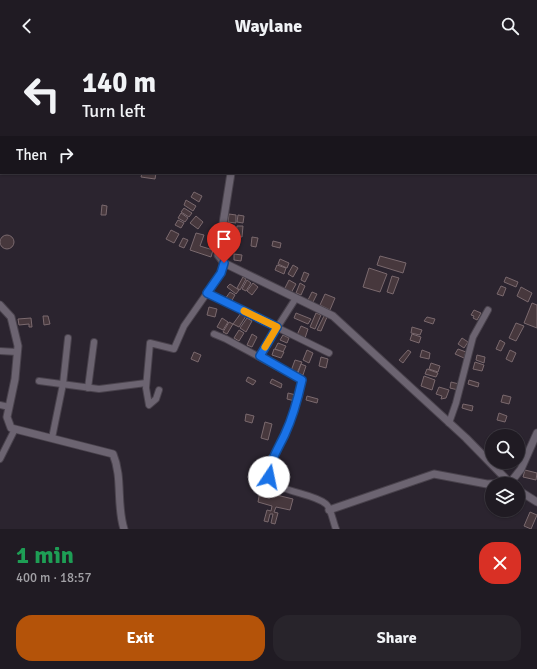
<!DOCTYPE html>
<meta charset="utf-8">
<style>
body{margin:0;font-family:Signika,sans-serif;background:#28242b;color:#f1f3f6;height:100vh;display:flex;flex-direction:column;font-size:15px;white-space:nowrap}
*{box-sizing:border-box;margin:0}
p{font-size:13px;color:#a2a1a6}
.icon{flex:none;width:22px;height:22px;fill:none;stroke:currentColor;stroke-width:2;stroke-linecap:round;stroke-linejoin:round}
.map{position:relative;height:477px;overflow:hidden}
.side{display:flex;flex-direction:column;background:#201b23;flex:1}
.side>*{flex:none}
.top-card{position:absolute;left:0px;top:0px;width:537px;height:122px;box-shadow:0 1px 3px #0004,0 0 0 1px #3d3941;background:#201b23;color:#f1f3f6;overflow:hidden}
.controls{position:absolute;left:485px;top:377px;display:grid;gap:8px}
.controls a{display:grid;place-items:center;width:40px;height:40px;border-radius:50%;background:#201b23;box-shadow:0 1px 3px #0004,0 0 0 1px #3d3941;font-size:20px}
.pin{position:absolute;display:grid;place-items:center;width:34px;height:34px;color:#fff;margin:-41px -17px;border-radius:50% 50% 50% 0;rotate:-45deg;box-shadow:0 0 4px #0007}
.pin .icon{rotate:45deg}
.me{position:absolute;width:44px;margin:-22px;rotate:11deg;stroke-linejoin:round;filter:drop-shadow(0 0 3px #0008)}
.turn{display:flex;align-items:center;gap:14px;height:84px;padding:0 16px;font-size:18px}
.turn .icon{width:52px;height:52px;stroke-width:2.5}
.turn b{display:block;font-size:28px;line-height:34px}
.then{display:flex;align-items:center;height:38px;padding:0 16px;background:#0003;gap:8px;font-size:15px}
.round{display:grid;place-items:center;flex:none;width:42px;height:42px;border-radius:16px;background:#28242b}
.headline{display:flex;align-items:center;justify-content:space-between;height:68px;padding:0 16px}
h1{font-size:24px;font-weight:700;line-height:30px;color:#1e9e55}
.cta{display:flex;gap:8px;margin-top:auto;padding:8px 16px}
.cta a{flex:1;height:46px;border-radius:16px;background:#b45309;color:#fff;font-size:16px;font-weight:700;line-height:46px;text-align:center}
.cta a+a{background:#28242b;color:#f1f3f6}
header{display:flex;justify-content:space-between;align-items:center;height:52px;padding:0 16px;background:#201b23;font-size:18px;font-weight:700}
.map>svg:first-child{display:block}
.building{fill:#47383d;stroke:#7a696e}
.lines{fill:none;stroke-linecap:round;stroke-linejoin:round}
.minor-casing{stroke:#49424c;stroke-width:8}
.tertiary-casing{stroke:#49424c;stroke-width:9}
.minor{stroke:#6c6471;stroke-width:6}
.tertiary{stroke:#6c6471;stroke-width:7}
.route-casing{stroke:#114b97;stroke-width:10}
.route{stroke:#1a73e8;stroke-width:7}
.slow{stroke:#f59e0b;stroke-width:7}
</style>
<header><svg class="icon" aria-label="back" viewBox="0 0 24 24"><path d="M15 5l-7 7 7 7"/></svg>Waylane<svg class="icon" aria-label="search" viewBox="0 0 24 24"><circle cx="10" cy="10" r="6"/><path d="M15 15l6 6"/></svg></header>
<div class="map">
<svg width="537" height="477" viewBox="0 0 537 477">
<rect width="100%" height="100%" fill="#2b242f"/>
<!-- building -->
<g class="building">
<polygon points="142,121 156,121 155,127 141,125"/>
<polygon points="194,140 202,144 199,150 191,145"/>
<polygon points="186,148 196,154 193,159 184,153"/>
<polygon points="102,153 107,154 106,163 101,163"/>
<polygon points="184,156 192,161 189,165 181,160"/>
<polygon points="181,161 188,166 185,170 178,166"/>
<polygon points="229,162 236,163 236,171 228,170"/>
<polygon points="238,163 244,164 243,171 237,170"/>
<polygon points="196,164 203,170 198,177 190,171"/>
<polygon points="178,168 184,171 181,176 175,173"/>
<polygon points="230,173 235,174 234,184 228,183"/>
<polygon points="237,174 243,174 242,185 236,184"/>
<polygon points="171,178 179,182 174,191 166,187"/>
<polygon points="196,181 204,183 200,194 213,198 211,205 190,198"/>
<circle cx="7" cy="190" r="7"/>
<polygon points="252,185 258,186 256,195 251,194"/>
<polygon points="183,186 188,188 184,196 179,194"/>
<polygon points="273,189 281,191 280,196 272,194"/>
<polygon points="234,202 242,203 241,209 234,208"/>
<polygon points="380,204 406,211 403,221 377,213"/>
<polygon points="280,207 289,211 287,216 278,212"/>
<polygon points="277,213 286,216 284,222 275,218"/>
<polygon points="293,213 298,216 293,225 288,222"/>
<polygon points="369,216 387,222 380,240 363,235"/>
<polygon points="304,220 309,222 305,230 301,228"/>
<polygon points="392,224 399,226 393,242 387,240"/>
<polygon points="243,225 246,227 240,238 237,236"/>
<polygon points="506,225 518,230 516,235 504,230"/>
<polygon points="247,228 251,231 246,239 242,237"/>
<polygon points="289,228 296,232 291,241 284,238"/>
<polygon points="253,231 258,235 252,243 247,239"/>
<polygon points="300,231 305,234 301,243 296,241"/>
<polygon points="230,232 239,238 236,242 227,235"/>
<polygon points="501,234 506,236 503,244 497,242"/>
<polygon points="521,235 532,241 528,250 517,244"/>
<polygon points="230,240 235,243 231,250 225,247"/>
<polygon points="312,240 317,242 313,250 308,248"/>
<polygon points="325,242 335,246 330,258 320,253"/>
<polygon points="532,251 537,253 537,276 524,271"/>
<polygon points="209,255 217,257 215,265 207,263"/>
<polygon points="474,258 481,261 477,268 473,266 474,264 471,263"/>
<polygon points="241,261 246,264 239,275 233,272"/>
<polygon points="296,261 311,267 308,272 294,266"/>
<polygon points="316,261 321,263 315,277 310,275"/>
<polygon points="43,264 48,264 50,272 44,273"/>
<polygon points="324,264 327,265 321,279 317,278"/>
<polygon points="427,265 435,267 433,272 424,269"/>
<polygon points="31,266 32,275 29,275 29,272 19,273 18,267"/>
<polygon points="222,266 228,270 223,278 217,275"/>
<polygon points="247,266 252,269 246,280 240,276"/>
<polygon points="229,270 233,272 227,282 223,280"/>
<polygon points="516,271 524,274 516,289 509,286"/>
<polygon points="301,274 308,277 305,286 297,283"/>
<polygon points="412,275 422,278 420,283 411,281"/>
<polygon points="239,278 244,281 239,289 234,286"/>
<polygon points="252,282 257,285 252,295 247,293"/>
<polygon points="412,282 421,285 419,291 410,288"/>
<polygon points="283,283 289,286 287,291 280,288"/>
<polygon points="462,286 468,290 464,296 458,292"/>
<polygon points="500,288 505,291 501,299 496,297"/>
<polygon points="278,291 286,294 283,300 275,297"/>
<polygon points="274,297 284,300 281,306 272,303"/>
<polygon points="458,297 466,300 464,306 455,302"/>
<polygon points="307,298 313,301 309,311 303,308"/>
<polygon points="408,298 411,300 403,311 399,308"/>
<polygon points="422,298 430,301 429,307 420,305"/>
<polygon points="510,298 516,301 512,310 506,307"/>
<polygon points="194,300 201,303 198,310 191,307"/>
<polygon points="477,303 485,305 484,311 476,308"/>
<polygon points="321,305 328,307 326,316 319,314"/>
<polygon points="295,308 302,310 297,321 291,319"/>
<polygon points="475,310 484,313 482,319 473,317"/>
<polygon points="431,311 440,314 438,320 429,317"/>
<polygon points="301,312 306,314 303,323 298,321"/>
<polygon points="427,317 438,321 436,325 425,322"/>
<polygon points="424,324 435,328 432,338 421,334"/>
<polygon points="248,325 256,329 253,333 246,329"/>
<polygon points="272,327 282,332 281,336 270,331"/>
<polygon points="469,328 479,331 478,335 468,332"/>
<polygon points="451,330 459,332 458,338 450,336"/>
<polygon points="439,335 449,338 446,346 441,347 442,344 436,342"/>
<polygon points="288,341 296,343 295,349 287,347"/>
<polygon points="503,343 511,345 509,352 501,350"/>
<polygon points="307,344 318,347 317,351 306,348"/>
<polygon points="463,352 473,354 472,359 462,356"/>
<polygon points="499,361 507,364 505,370 497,368"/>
<polygon points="246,362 254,364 252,371 245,369"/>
<polygon points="265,370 272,372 268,388 261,386"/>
<polygon points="525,418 537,421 536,428 523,425"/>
<polygon points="260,439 293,447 290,458 276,455 274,460 278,461 275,472 271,471 273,462 270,462 268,470 264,469 267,458 271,459 272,454 258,450"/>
<polygon points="530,460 537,463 531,477 524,474"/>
</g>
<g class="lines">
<!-- minor casing -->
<g class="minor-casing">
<g id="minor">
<polyline points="461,0 463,1"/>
<polyline points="300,1 300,0"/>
<polyline points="349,1 350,0"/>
<polyline points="536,27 537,27"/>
<polyline points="207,241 329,301"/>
<path d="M214,282l12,5 76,41c-4,18 -9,36 -16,53 -6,13 -16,24 -17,38 -1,22 42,20 57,33 5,4 7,18 10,25"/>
<polyline points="0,299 17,300"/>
<polyline points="259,304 296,246"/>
<polyline points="39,329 99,337 146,331"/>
<polyline points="88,336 94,290"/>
<polyline points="159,338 156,347 149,353 146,336 150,291 174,297 184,274 221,221 224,211"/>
<polyline points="0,353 9,355"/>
<polyline points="449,371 456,351 473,285 488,258"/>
<polyline points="52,386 63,332 68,286"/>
<polyline points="0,407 15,377"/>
</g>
</g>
<!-- tertiary casing -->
<g class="tertiary-casing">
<g id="tertiary">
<polyline points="0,79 1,78"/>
<polyline points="231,121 218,203 224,211 333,264 466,386 511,432"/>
<path d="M0,253l11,12 7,29 -3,33 -8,38 4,11 102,26c10,24 3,50 11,75"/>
<polyline points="518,438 537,450"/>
<polyline points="329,458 434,422 487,432 510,431 521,417 537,381"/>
</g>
</g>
<!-- minor -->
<use href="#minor" class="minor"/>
<!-- tertiary -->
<use href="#tertiary" class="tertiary"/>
</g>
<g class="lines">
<!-- route casing -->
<g class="route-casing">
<path id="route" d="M224,211l-3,10 -14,20 70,34 -17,29 42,24c-4,18 -9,37 -17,54 -7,15 -15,26 -16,43"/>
</g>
<!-- route -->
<use href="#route" class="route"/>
<!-- slow -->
<polyline class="slow" points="244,259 277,275 265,295"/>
</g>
</svg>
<div class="controls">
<a><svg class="icon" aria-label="search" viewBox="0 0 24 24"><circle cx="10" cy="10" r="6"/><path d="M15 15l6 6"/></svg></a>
<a><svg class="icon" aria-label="layers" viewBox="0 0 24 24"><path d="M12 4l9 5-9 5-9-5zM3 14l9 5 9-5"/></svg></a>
</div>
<div class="pin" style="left:224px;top:211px;background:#d93025"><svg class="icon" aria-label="arrive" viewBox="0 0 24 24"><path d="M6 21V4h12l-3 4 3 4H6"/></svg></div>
<svg class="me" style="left:269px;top:425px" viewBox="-20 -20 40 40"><circle r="19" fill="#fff"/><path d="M0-13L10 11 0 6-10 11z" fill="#1a73e8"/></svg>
<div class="top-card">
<div class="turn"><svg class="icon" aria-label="left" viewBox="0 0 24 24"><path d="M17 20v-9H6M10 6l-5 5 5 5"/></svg><div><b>140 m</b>Turn left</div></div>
<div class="then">Then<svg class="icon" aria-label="right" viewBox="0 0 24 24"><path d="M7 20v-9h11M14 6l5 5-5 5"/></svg></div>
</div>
</div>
<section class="side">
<div class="headline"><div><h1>1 min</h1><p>400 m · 18:57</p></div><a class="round" style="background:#d93025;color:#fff"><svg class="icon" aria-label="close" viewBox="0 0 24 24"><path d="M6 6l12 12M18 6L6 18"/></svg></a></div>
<div class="cta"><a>Exit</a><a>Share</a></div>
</section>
